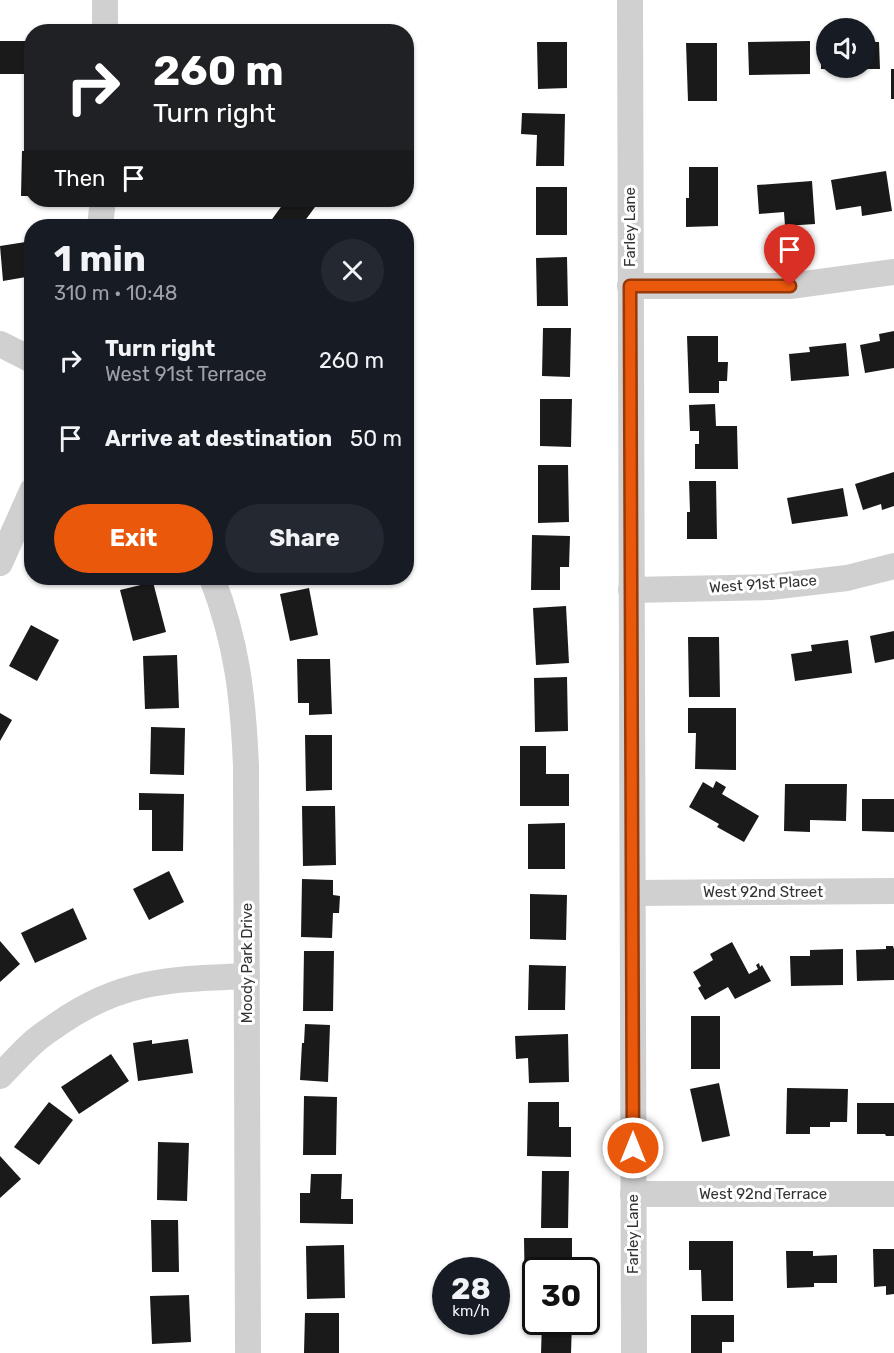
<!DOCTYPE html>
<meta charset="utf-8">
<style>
body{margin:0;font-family:Rubik,sans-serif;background:#242831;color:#f1f3f6;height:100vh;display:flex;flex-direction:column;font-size:22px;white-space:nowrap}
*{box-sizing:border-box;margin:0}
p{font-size:20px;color:#9ea1a6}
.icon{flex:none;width:33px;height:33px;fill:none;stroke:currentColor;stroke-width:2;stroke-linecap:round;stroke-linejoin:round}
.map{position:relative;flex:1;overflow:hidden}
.sheet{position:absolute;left:24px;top:219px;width:390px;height:366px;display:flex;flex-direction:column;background:#171b24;border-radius:24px;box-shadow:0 2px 4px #0004}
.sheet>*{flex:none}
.hud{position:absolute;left:24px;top:24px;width:390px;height:183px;border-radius:24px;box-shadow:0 2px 4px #0004;background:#202124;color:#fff;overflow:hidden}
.buttons{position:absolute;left:816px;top:18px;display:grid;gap:12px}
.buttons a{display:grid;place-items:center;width:60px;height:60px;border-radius:50%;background:#171b24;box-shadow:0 2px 4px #0004;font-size:30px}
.speed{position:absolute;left:432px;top:1257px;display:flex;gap:12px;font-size:30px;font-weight:700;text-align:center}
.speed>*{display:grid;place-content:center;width:78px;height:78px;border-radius:50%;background:#171b24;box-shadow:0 2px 4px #0004;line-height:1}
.speed small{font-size:15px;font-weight:400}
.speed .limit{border:3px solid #111;border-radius:9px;background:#fff;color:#111}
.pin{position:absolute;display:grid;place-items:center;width:51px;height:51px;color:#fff;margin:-62px -26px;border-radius:50% 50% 50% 0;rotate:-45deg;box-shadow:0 0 6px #0007}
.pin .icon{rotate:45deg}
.me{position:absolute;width:66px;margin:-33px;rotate:0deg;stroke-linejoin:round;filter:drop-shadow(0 0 4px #0008)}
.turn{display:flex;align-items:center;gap:21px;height:126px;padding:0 30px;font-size:27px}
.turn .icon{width:78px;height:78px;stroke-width:2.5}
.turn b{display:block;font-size:42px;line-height:51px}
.then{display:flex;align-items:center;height:57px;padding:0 30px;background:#0003;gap:12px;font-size:22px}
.round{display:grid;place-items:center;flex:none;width:63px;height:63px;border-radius:32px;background:#242831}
.summary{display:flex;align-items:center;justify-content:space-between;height:102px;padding:0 30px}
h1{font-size:36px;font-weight:700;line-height:45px}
.action{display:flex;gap:12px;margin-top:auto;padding:12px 30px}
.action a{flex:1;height:69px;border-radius:36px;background:#ea580c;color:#fff;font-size:24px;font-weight:700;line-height:69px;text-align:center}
.action a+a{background:#242831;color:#f1f3f6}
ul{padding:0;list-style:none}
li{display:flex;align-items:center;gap:18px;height:78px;padding:0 30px}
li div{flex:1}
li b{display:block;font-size:22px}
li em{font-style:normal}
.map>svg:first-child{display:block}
.building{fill:#1a1a1a}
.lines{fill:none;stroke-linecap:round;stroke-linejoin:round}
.minor{stroke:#d0d0d0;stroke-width:26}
.route-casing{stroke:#983908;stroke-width:15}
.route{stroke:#ea580c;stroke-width:10}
.labels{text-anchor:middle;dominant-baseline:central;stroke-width:6;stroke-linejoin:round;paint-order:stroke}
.street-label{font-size:15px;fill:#333;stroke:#fff}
</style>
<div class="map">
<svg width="894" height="1353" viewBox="0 0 894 1353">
<rect width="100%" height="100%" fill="#fff"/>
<!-- building -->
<g class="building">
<polygon points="866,39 870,39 870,42 879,42 880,69 866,69"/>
<rect x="0" y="41" width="32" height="33"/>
<polygon points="810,41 810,74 749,75 748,42"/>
<polygon points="537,42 567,42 567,88 538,89"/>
<rect x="821" y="42" width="5" height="27"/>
<polygon points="686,43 717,43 717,101 688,101"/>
<rect x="891" y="69" width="3" height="30"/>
<polygon points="522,113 565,114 564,166 536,166 537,135 521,134"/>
<polygon points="22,151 32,151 32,196 21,196"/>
<polygon points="689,167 718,167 718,226 686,227 686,198 689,198"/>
<polygon points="886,171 892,211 862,216 861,206 836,210 831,180"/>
<polygon points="812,181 815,224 785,226 784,212 759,214 757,185"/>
<rect x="536" y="187" width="31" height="48"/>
<polygon points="286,200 312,200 318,203 301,226 267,226"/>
<polygon points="32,241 32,276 3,281 0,246"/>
<polygon points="567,257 568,306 537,306 536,258"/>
<polygon points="543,328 571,328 570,377 542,376"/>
<polygon points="894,331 894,368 865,373 860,345 880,341 879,334"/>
<polygon points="687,336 718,336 718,362 728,362 727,381 719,381 719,393 689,393"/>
<polygon points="846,343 849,376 791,381 789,354 810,352 809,347"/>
<polygon points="540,399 572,399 571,447 540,446"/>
<polygon points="715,404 716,426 737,426 738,469 695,469 695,444 699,444 699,431 690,431 689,405"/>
<polygon points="538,465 568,465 569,522 538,523"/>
<polygon points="894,472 894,506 882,510 881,504 863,510 855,484"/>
<polygon points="689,481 716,481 717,539 687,539 687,512 690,512"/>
<polygon points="843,488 848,516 792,524 787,498"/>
<polygon points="532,535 570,536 569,567 560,567 560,590 531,590"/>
<polygon points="153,582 166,632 133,641 120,590"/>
<polygon points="309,588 318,635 290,641 280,594"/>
<polygon points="566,606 569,663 536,665 533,608"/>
<polygon points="31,625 59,640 37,681 9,666"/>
<polygon points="894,631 894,659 875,663 870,636"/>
<polygon points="688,637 719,637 720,697 689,697"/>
<polygon points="848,640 852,673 795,681 791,654 812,651 811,645"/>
<polygon points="177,655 179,708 145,709 143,656"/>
<polygon points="297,659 330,659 332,714 309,715 309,703 298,703"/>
<polygon points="567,677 568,731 535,732 534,678"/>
<polygon points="688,708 736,708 736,770 695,769 696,733 688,733"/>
<polygon points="0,713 12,720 0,741"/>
<polygon points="151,727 185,728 184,775 150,774"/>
<polygon points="305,735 332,735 332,790 306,791"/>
<polygon points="520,746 546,746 546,774 569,774 569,806 520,806"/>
<polygon points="716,781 726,787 722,794 759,816 744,842 717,827 719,824 689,807 703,782 713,788"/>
<polygon points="785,784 847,784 846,821 810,820 810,832 784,831"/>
<polygon points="139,793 184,794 183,851 152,851 152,810 139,810"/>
<polygon points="862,799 894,799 894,832 862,831"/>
<polygon points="302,806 335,806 336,865 303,866"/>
<polygon points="565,823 565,869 528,869 528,824"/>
<polygon points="169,871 184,902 149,920 133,889"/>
<polygon points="302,879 333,880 333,895 340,896 339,913 333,913 332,938 301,937"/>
<polygon points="530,894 567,895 566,940 530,939"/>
<polygon points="73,908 87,939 35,963 21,933"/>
<polygon points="0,941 20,964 0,982"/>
<polygon points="732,942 749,974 758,969 756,965 759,963 760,967 762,965 771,981 735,999 728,987 705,1000 698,988 701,986 693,972 713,960 710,954"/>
<polygon points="886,946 893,946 894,949 894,980 857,981 856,950 886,949"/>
<polygon points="843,949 843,985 791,986 790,956 810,956 810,950"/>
<polygon points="304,951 334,951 333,1011 303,1011"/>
<polygon points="529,965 566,966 565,1010 528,1010"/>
<rect x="691" y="1016" width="29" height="53"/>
<polygon points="305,1024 330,1025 328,1082 300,1080 302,1043 304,1043"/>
<polygon points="568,1034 569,1082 529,1083 528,1058 516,1059 515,1036"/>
<polygon points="188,1039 193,1073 138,1081 133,1043 152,1040 152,1044"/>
<polygon points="111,1054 129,1081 79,1114 61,1087"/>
<polygon points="719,1083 730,1136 702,1142 690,1089"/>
<polygon points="787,1088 848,1089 847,1122 830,1122 830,1127 810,1127 810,1134 786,1134"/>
<polygon points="304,1096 337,1097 336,1155 303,1155"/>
<polygon points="49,1102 73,1120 39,1165 14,1147"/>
<polygon points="528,1102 559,1102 559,1127 571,1127 571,1157 527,1156"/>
<polygon points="857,1103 894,1103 894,1136 886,1136 885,1134 857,1134"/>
<polygon points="158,1142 189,1143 187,1201 157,1200"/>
<polygon points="0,1156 21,1179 0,1198"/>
<polygon points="542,1171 569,1171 568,1228 541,1228"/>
<polygon points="311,1174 342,1174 341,1199 353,1199 353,1224 300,1223 300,1193 310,1193"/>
<polygon points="151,1220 178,1220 179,1272 152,1272"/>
<polygon points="524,1238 572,1238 572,1265 561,1265 561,1270 536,1270 536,1300 525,1301"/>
<polygon points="689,1241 733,1241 733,1301 702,1301 701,1270 689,1270"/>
<polygon points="344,1245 345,1298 307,1299 306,1246"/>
<polygon points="873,1249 894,1249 894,1294 886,1295 886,1286 874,1287"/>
<polygon points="786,1251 813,1251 813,1256 837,1255 837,1283 814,1283 814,1287 787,1288"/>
<polygon points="189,1295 191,1342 152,1344 150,1296"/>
<polygon points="305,1313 339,1313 339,1353 304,1353"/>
<polygon points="691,1315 734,1315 734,1342 722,1342 722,1353 691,1353"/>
<polygon points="542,1322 572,1322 571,1353 541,1353"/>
</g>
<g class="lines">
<!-- minor -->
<g class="minor">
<polyline points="105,0 105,32"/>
<polyline points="630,0 634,1353"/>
<polyline points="100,226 103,200"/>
<polyline points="630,286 790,286 894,272"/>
<polyline points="0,344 32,360"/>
<polyline points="0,563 32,491"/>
<path d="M212,578c25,65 31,118 34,188l2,587"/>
<polyline points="631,590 770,587 847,578 894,566"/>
<polyline points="633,893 894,891"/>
<path d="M0,1076c12,-12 23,-25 36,-36 7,-6 15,-11 22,-16 64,-45 115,-45 189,-48"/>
<polyline points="633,1194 894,1194"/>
</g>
</g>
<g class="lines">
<!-- route casing -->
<g class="route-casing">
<polyline id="route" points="633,1148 630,286 790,286"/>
</g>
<!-- route -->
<use href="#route" class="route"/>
</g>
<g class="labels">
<!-- street labels -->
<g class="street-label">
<text transform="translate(630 227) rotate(-90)">Farley Lane</text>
<text transform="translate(763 584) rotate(-4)">West 91st Place</text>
<text x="763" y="892">West 92nd Street</text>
<text transform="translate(247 963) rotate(-90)">Moody Park Drive</text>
<text x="763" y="1194">West 92nd Terrace</text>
<text transform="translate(633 1234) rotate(-90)">Farley Lane</text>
</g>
</g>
</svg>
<div class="buttons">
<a><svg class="icon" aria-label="sound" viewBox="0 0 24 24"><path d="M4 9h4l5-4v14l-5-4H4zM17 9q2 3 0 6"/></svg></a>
</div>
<div class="speed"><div>28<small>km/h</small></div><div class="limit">30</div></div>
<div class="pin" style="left:790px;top:286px;background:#d93025"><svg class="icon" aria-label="arrive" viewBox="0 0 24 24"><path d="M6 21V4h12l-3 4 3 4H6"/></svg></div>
<svg class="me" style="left:633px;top:1148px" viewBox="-20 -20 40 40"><circle r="17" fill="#ea580c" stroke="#fff" stroke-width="3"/><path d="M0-11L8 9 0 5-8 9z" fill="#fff"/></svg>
<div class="hud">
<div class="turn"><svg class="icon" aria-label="right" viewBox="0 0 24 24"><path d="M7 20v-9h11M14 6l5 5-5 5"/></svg><div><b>260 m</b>Turn right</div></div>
<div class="then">Then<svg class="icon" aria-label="arrive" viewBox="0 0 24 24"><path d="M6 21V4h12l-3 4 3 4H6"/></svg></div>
</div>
<section class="sheet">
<div class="summary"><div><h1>1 min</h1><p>310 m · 10:48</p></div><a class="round"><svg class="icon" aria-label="close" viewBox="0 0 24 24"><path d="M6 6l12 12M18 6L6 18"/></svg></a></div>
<ul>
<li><svg class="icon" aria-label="right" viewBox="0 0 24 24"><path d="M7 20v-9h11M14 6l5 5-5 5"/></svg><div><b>Turn right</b><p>West 91st Terrace</p></div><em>260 m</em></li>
<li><svg class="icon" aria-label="arrive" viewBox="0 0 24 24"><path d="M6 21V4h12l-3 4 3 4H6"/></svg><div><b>Arrive at destination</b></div><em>50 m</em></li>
</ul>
<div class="action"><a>Exit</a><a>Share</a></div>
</section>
</div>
